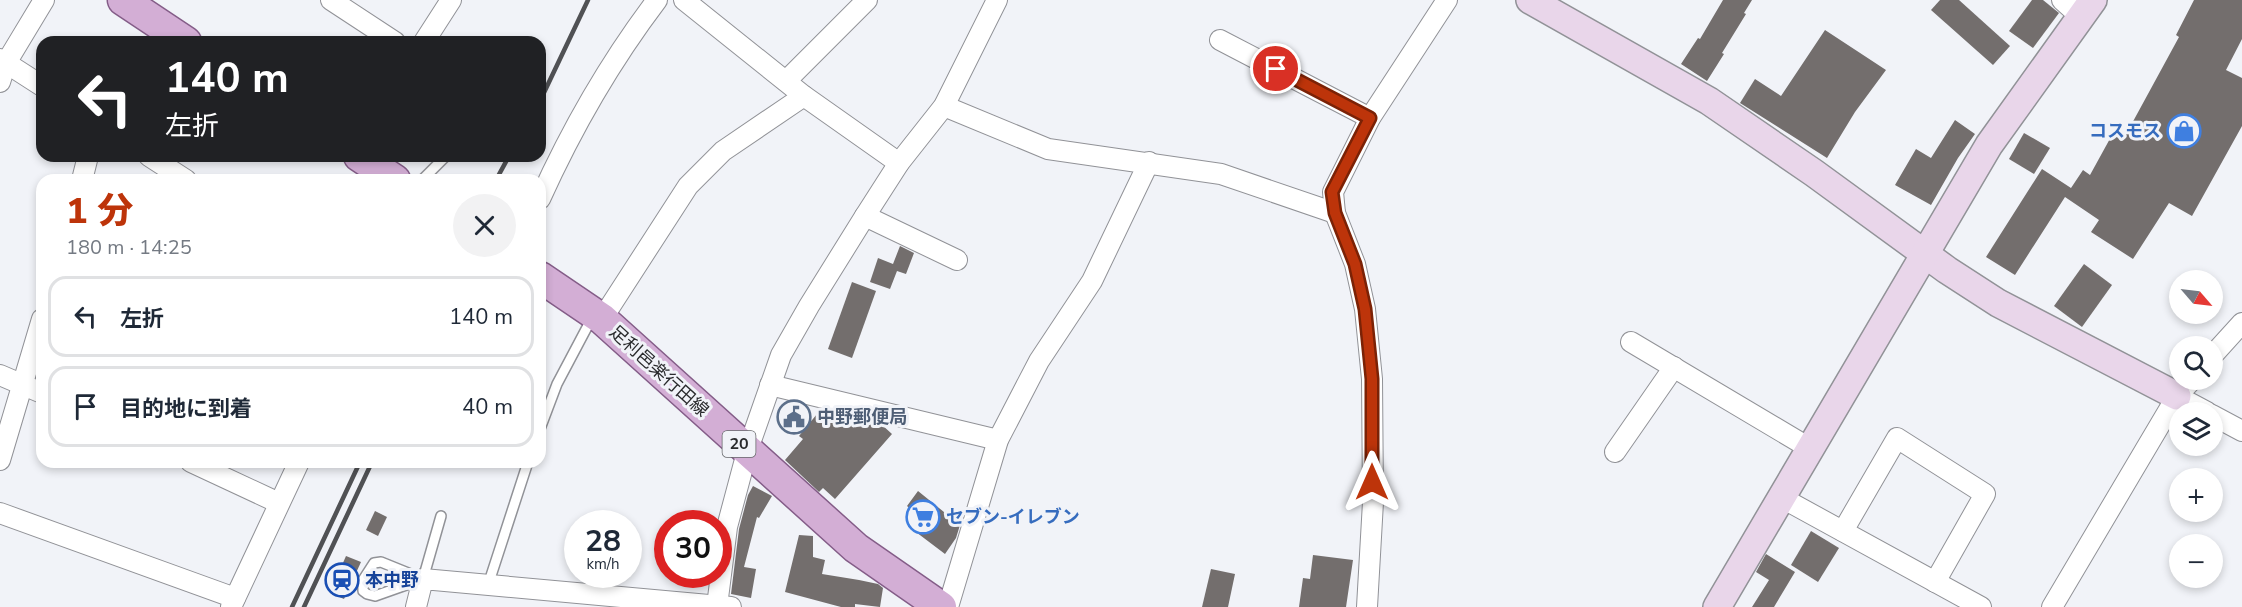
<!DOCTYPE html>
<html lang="ja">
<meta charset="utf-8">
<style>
body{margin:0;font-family:"Nunito Sans","Noto Sans JP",sans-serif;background:#f2f2f3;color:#1f2937;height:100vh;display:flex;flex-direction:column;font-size:22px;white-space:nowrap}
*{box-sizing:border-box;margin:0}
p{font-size:20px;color:#747a83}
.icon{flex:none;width:33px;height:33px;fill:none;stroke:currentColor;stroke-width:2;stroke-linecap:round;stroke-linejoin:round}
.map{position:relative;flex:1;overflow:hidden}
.side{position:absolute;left:36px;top:174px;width:510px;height:294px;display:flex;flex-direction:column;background:#fff;border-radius:18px;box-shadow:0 3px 9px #0003}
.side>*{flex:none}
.top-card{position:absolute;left:36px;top:36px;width:510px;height:126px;border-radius:18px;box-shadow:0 3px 9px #0003;background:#202124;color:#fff;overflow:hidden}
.needle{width:39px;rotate:118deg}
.controls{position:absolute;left:2169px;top:270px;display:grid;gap:12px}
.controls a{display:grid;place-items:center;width:54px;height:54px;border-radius:50%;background:#fff;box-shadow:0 3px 9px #0003;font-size:30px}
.speed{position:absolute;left:564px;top:510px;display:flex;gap:12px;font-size:30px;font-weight:700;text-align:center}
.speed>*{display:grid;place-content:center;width:78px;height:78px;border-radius:50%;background:#fff;box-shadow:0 3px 9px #0003;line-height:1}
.speed small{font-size:15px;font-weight:400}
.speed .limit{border:9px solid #d22;background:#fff;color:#111}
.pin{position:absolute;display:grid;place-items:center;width:51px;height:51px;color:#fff;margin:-26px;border:3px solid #fff;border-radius:50%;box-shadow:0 2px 6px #0007}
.me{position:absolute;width:66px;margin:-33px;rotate:0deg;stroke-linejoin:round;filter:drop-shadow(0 0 4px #0008)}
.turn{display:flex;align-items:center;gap:21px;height:126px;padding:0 30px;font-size:27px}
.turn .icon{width:78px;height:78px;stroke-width:2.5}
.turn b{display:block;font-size:42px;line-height:51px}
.round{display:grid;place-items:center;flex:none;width:63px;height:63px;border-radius:32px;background:#f2f2f3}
.summary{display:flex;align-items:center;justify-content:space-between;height:102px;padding:0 30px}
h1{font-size:36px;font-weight:800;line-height:45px;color:#bd340a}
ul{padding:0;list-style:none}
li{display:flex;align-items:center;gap:18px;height:81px;margin:0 12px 9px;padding:0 18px;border:3px solid #e0e1e3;border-radius:18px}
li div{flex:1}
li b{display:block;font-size:22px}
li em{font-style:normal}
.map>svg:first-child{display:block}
.building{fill:#736e6d}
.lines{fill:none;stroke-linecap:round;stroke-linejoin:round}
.lane-casing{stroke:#919297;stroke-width:12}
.street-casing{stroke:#919297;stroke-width:22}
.secondary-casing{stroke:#919297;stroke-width:30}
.primary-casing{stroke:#845d88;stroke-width:33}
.lane{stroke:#fff;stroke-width:9}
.street{stroke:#fff;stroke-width:20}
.secondary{stroke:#e9d6ea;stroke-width:27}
.primary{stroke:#d3aed5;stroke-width:30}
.rail{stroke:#505154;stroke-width:4.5}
.route-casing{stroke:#7b2206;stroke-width:15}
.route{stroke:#bd340a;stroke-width:10}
.labels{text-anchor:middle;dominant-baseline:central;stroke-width:6;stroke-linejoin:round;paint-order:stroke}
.shield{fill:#f1f3f8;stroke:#66676a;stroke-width:1.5}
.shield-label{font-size:16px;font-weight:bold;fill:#2a2b2d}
.shop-label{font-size:18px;font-weight:bold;fill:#366cbe;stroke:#f1f3f8;text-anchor:end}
.street-label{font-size:18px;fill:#2a2b2d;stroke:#f1f3f8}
.service-label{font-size:18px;font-weight:bold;fill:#4e5e75;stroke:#f1f3f8;text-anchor:start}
.transit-label{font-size:18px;font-weight:bold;fill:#164399;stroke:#f1f3f8;text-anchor:start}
</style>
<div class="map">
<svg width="2242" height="607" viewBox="0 0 2242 607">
<rect width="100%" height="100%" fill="#f1f3f8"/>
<!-- building -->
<g class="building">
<polygon points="1723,0 1752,0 1744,13 1746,14 1722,53 1724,54 1707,81 1681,64 1698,38 1700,39"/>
<polygon points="1940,0 1959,0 2010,46 1993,65 1931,10"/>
<polygon points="2032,0 2043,0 2059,13 2033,48 2009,31"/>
<polygon points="2194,0 2242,0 2242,39 2226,70 2242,78 2242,126 2192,216 2169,203 2133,259 2091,232 2099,220 2065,197 2015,275 1986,257 2042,169 2071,188 2083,170 2090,175 2112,135 2124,138 2179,37 2176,35"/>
<polygon points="1825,30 1886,70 1855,112 1827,158 1740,103 1755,79 1781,96"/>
<polygon points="1955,120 1975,134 1958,158 1931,205 1895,185 1916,149 1931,158"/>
<polygon points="2024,133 2050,148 2034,174 2009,159"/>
<polygon points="900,246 914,253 906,274 897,271 890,289 870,282 878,258 893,264"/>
<polygon points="2084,264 2112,285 2082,327 2054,306"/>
<polygon points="852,282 876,291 852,358 828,349"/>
<polygon points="829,412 881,424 892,434 835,499 823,488 819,492 785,460 803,439 799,436 817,414 823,419"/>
<polygon points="753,486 772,496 759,518 757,517 744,567 756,569 751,598 731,594 739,529 748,495"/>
<polygon points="918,491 960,525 956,538 945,554 908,526 916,514 907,506"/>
<polygon points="375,511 387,517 378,536 366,530"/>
<polygon points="1811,531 1839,548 1818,582 1791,565"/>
<polygon points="799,535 813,536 813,557 825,560 822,574 859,580 878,584 883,588 880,607 855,604 855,607 841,607 785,592"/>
<polygon points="1766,554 1795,572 1774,607 1752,607 1769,580 1756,572"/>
<polygon points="1313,555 1353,560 1346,607 1299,607 1303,578 1310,579"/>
<polygon points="346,556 361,562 344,599 330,593"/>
<polygon points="1211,569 1235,574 1228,607 1202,607"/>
</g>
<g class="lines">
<!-- lane casing -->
<g class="lane-casing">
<g id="lane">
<polyline points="422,180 446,156"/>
<polyline points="540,429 557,384 593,316"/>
<polygon points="381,562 423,579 375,596 367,594 363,591 363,580 374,563"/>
<polyline points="423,579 441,516"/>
<polyline points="488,585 528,462"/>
</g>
</g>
<!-- street casing -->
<g class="street-casing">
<g id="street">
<polyline points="331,0 395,42"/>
<polyline points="684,0 804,96 899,163"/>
<polyline points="2062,0 2081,17"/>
<polyline points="1220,40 1370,118"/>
<polyline points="424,42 451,0"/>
<polyline points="0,59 42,86"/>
<polyline points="786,81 867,0"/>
<polyline points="0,82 6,63 44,0"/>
<polyline points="944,106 1048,149 1221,174 1335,213"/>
<polyline points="149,156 186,180"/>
<polyline points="82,180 88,156"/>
<path d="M540,199c32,-71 70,-137 117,-199"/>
<polyline points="865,216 957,260"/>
<polyline points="602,319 688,186 723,151 804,96"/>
<polyline points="1631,342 1811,449"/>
<polyline points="2212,356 2242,323"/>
<polyline points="0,375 42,393"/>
<polyline points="770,385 998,440"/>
<polyline points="2177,396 2207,412"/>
<polyline points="2212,415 2242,431"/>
<polyline points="1615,452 1674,367"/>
<polyline points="0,460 42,319"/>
<polyline points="191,462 279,503"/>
<polyline points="1782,498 1981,607"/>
<polyline points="0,513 235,598"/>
<polyline points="1843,531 1897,438 1985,494 1935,582"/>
<polyline points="717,606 727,527 747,452 781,355 809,306 865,216 899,163 944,106 997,0"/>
<polyline points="231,607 299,462"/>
<polyline points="416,607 423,579 731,607"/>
<polyline points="948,607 998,440 1039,361 1092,281 1149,162"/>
<polyline points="1367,607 1373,502 1372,379 1365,309 1355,264 1335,213 1333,192 1370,118 1447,0"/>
<polyline points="2052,607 2177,396 2192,380"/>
</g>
</g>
<!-- secondary casing -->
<g class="secondary-casing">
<g id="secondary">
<polyline points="1530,0 1709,101 1814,173 1947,270 1998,303 2177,396"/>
<polyline points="1717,607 1989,145 2093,0"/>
</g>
</g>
<!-- primary casing -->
<g class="primary-casing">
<g id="primary">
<polyline points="123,0 186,42"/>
<polyline points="359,156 395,180"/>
<polyline points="540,277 602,319 856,548 941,607"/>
</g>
</g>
<!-- lane -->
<use href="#lane" class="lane"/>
<!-- street -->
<use href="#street" class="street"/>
<!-- secondary -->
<use href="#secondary" class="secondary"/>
<!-- primary -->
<use href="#primary" class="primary"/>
<!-- rail -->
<g class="rail">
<polyline points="540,101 588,0"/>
<polyline points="496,180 509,156"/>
<polyline points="292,607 360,462"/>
<polyline points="304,607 372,462"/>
</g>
</g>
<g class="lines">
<!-- route casing -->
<g class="route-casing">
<polyline id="route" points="1276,69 1370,118 1332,192 1335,213 1355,264 1365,309 1372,379 1372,482"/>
</g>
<!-- route -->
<use href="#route" class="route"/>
</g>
<!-- icons -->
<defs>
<g id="shop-ring" transform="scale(1.725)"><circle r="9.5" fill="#f1f3f8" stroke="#3f7fe0" stroke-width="1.5"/><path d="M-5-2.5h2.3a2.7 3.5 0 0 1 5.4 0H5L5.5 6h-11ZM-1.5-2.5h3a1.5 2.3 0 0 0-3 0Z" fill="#3f7fe0"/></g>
<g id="civic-ring" transform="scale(1.725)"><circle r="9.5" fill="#f1f3f8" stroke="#5c6f8a" stroke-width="1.5"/><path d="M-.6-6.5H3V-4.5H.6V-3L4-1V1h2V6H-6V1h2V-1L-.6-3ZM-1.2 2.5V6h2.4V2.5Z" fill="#5c6f8a"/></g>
<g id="supermarket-ring" transform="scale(1.725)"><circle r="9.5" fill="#f1f3f8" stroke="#3f7fe0" stroke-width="1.5"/><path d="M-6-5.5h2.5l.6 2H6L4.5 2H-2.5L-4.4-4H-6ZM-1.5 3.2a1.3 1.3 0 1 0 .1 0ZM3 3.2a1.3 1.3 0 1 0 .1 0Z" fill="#3f7fe0"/></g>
<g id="station-ring" transform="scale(1.725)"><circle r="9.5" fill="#f1f3f8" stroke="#1a4fb4" stroke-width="1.5"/><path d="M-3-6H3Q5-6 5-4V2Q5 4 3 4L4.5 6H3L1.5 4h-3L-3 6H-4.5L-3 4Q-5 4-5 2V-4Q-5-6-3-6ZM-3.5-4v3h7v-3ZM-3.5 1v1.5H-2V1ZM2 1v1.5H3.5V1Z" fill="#1a4fb4"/></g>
</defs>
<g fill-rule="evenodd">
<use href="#shop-ring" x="2184" y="131"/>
<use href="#civic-ring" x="794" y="417"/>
<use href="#supermarket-ring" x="923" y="517"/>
<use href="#station-ring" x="342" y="580"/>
</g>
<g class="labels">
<!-- shield labels -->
<rect class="shield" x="722.5" y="431" width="33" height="26" rx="4.5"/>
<g class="shield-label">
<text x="739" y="444">20</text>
</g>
<!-- shop labels -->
<g class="shop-label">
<text x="2161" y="131">コスモス</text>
<text x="946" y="517" text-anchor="start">セブン-イレブン</text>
</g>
<!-- street labels -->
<g class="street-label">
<text transform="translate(659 371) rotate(42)">足利邑楽行田線</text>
</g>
<!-- service labels -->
<g class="service-label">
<text x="817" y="417">中野郵便局</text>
</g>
<!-- transit labels -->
<g class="transit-label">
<text x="365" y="580">本中野</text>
</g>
</g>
</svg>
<div class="controls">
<a><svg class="needle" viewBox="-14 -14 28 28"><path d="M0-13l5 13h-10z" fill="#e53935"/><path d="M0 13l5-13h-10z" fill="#747a83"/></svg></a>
<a><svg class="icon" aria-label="search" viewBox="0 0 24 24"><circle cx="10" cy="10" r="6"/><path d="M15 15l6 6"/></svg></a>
<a><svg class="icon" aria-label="layers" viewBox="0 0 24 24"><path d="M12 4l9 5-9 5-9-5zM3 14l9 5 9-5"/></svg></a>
<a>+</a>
<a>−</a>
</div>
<div class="speed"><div>28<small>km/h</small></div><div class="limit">30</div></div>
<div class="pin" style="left:1276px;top:69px;background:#d93025"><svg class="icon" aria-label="arrive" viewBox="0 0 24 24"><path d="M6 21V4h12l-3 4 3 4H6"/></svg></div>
<svg class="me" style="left:1372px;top:482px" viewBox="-20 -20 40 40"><path d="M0-17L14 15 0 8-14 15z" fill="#bd340a" stroke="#fff" stroke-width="4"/></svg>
<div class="top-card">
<div class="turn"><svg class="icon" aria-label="left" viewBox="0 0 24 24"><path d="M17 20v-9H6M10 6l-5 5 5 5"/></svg><div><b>140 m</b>左折</div></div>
</div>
<section class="side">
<div class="summary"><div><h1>1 分</h1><p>180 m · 14:25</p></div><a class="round"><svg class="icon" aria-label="close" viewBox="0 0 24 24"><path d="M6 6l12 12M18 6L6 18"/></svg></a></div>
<ul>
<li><svg class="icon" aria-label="left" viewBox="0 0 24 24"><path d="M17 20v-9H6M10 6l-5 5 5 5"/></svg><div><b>左折</b></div><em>140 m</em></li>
<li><svg class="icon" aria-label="arrive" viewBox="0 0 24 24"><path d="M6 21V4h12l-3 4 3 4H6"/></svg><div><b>目的地に到着</b></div><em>40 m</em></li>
</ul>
</section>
</div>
